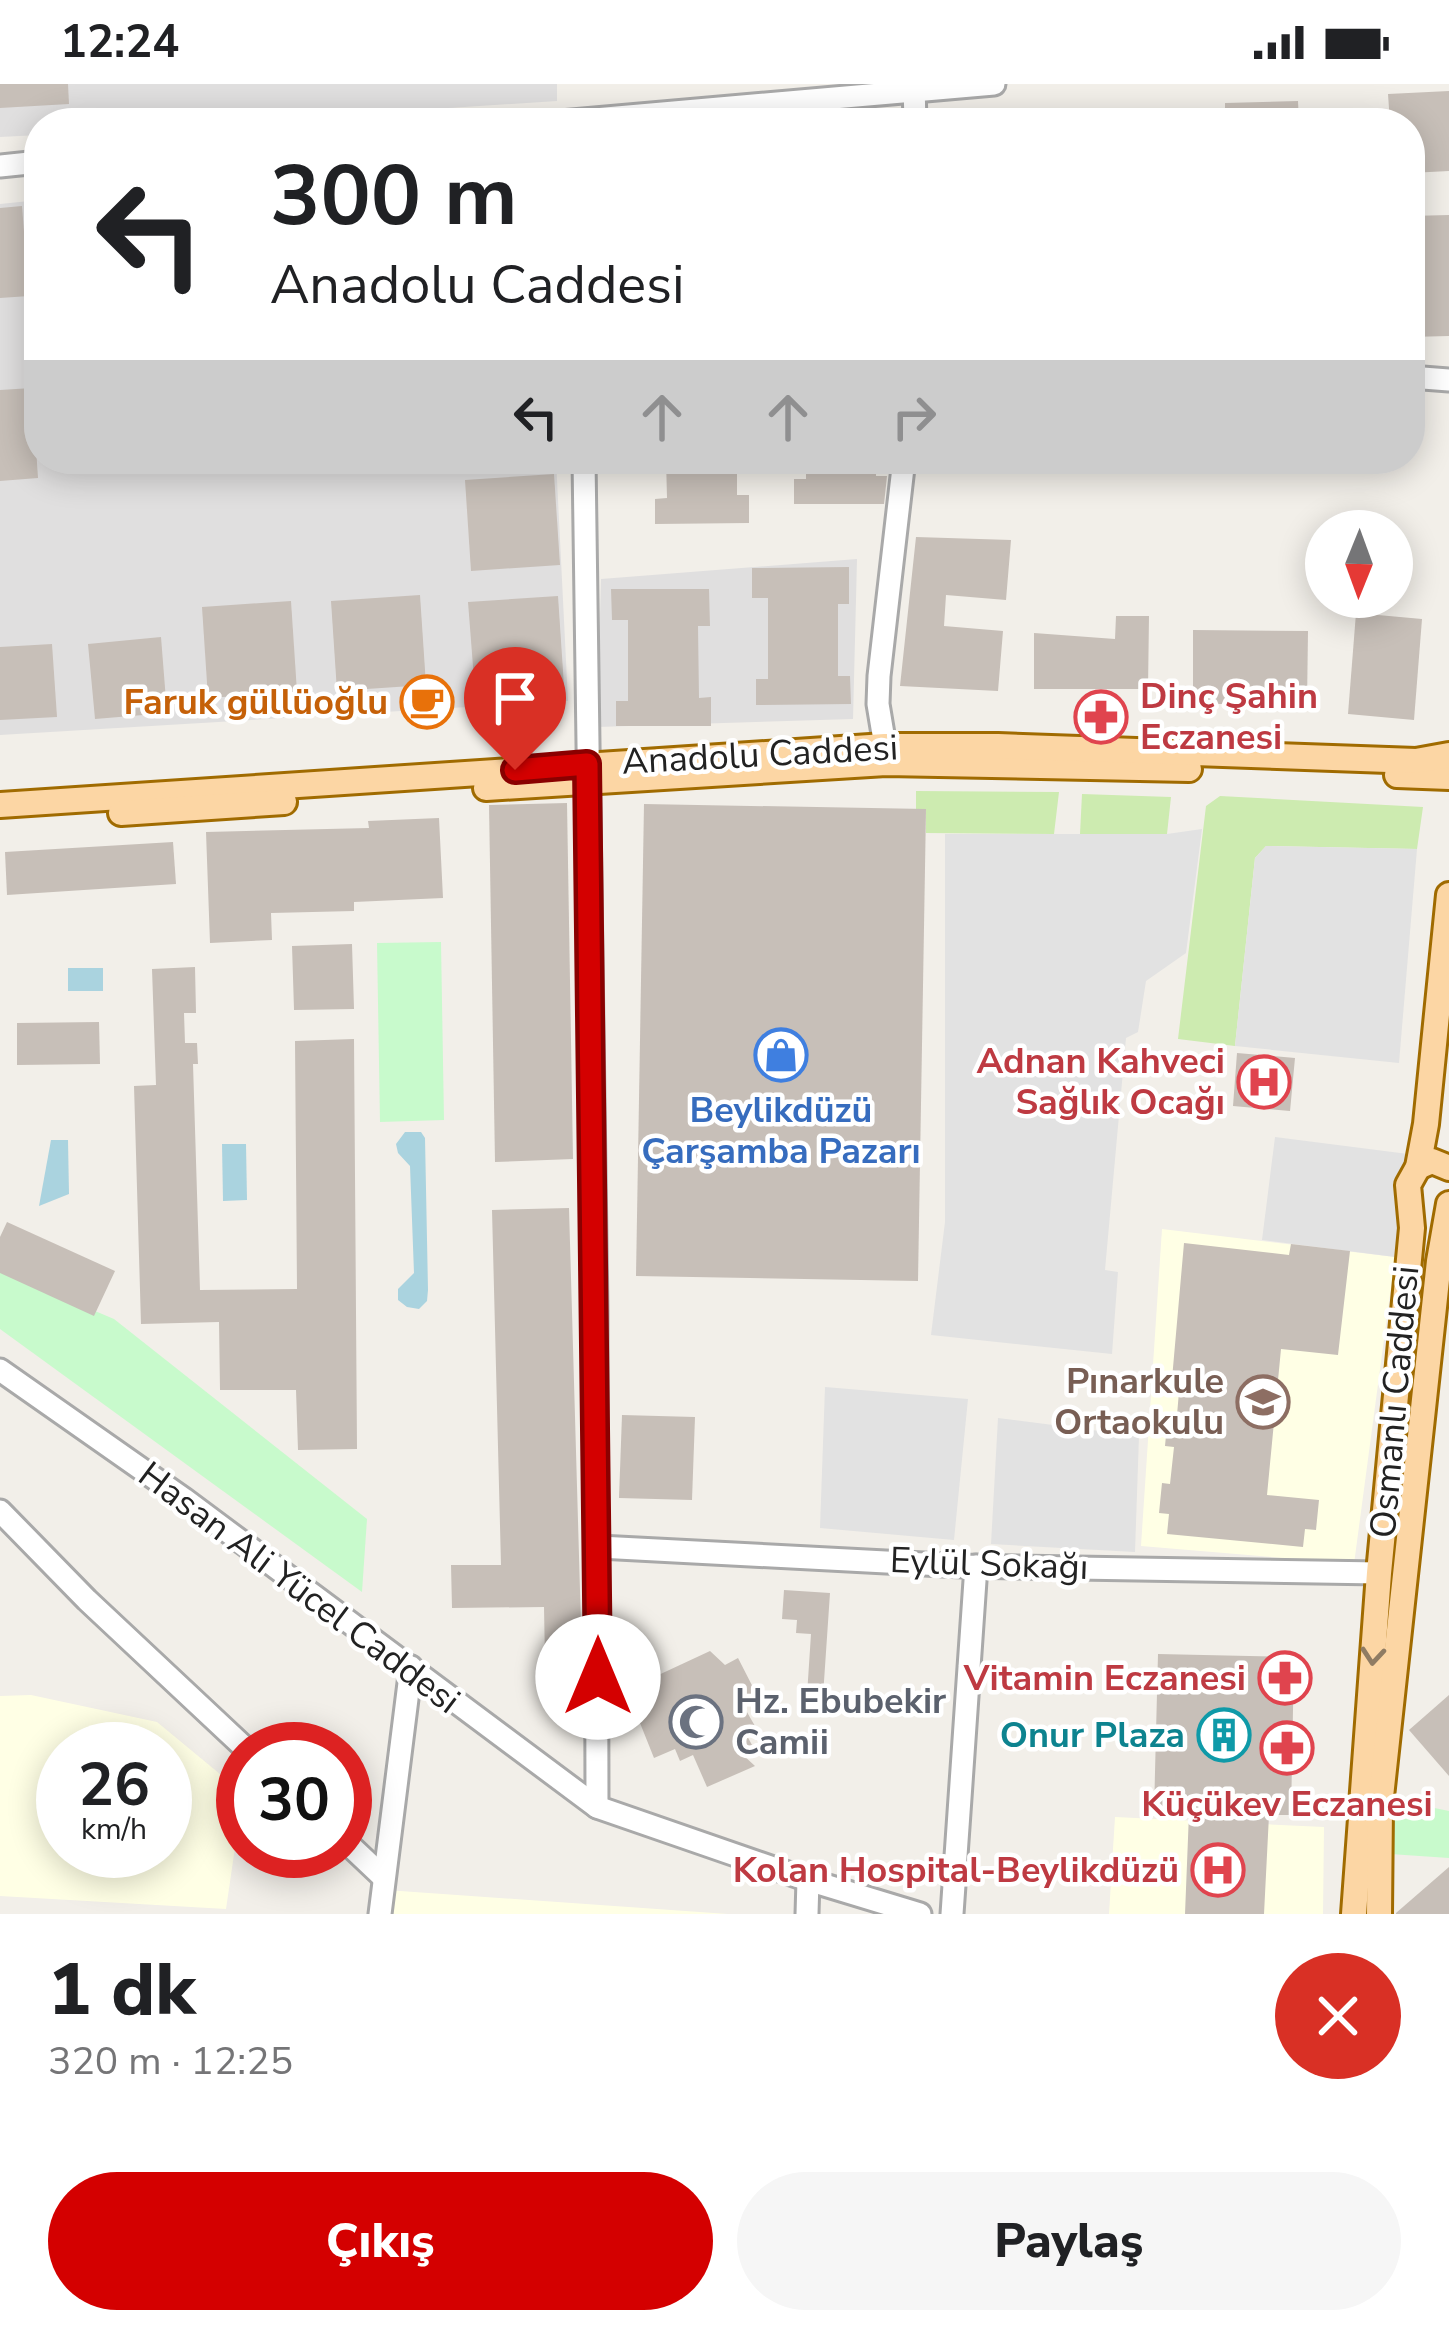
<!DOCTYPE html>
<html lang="tr">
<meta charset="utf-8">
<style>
body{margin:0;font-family:"Nunito Sans",sans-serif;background:#f6f6f6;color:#202124;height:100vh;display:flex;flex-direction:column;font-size:45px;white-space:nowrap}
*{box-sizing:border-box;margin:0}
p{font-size:39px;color:#757577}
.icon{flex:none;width:66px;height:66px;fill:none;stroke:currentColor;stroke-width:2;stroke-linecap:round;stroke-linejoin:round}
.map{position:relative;height:1830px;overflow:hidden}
.details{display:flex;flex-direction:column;background:#fff;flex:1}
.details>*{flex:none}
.guide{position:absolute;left:24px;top:24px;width:1401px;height:366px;border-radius:48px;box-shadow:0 6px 30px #0003;background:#fff;color:#202124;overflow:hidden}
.needle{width:78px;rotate:181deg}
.buttons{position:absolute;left:1305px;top:426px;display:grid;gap:24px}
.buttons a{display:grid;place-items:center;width:108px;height:108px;border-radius:50%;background:#fff;box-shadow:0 6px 30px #0003;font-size:60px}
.speed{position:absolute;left:36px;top:1638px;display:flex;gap:24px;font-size:60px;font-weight:700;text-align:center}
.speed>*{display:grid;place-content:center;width:156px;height:156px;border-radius:50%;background:#fff;box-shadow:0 6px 30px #0003;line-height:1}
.speed small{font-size:30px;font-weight:400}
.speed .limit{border:18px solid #d22;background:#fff;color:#111}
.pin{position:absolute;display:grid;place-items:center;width:102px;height:102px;color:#fff;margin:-123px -51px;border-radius:50% 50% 50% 0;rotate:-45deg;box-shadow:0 0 12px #0007}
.pin .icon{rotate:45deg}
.me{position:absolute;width:132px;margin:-66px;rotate:0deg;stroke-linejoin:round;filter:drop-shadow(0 0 9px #0008)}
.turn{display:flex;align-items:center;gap:42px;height:252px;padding:0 48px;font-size:54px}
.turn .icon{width:156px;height:156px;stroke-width:2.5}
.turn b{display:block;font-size:84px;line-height:102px}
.lanes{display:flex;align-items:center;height:114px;padding:0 48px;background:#0003;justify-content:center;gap:60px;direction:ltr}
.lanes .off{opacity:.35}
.round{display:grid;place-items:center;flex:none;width:126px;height:126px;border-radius:63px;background:#f6f6f6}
.head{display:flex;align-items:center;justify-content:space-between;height:204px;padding:0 48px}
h1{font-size:72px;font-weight:800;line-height:90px}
.cta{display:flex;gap:24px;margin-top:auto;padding:24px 48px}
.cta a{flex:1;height:138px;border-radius:72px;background:#d40000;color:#fff;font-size:48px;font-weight:800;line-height:138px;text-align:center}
.cta a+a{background:#f6f6f6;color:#202124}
.status{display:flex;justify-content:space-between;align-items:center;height:84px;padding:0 60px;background:#fff;direction:ltr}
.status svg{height:33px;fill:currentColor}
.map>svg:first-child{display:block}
.residential{fill:#e0dfdf}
.education{fill:#ffffe5;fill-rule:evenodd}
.grass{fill:#cdebb0}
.park{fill:#c8facc}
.parking{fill:#e2e2e2}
.water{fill:#aad3df}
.building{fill:#c7bfb8}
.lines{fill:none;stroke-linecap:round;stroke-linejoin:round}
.minor-casing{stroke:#a9a9a9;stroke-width:27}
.major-casing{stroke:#a06b00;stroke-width:30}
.minor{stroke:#fff;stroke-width:21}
.major{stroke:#fcd6a4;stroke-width:24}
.oneway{stroke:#8f7c63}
.route-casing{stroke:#8a0000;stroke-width:30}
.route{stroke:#d40000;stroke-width:21}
.labels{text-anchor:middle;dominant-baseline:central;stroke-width:9;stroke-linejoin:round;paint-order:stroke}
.health-label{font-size:36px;font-weight:bold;fill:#be3a42;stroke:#fff;text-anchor:end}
.food-label{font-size:36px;font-weight:bold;fill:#c56008;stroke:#fff;text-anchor:end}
.street-label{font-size:36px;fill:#222;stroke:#fff}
.shop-label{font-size:36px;font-weight:bold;fill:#366cbe;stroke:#fff}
.education-label{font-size:36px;font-weight:bold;fill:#785e54;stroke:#fff;text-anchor:end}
.worship-label{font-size:36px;font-weight:bold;fill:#5b616d;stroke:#fff;text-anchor:start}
.culture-label{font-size:36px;font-weight:bold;fill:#0d838f;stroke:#fff;text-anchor:end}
</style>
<div class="status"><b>12:24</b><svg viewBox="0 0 49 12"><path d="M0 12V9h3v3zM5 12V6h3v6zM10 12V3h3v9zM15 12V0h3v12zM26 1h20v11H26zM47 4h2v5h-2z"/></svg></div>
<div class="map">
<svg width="1449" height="1830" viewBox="0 0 1449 1830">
<rect width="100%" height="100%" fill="#f2efe9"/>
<!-- residential -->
<g class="residential">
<polygon points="0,0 557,0 557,17 221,39 39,39 39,51 0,53"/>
<polygon points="39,116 39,375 556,375 568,617 0,651 0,120"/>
<polygon points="857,475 853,635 597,643 601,495"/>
</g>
<!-- education -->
<g class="education">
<polygon points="1162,1145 1395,1173 1354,1480 1141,1462"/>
<path d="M31,1611l126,27 86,71 -17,116 -226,-13v-200zM63,1665h102v102h-102z"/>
<polygon points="1115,1733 1324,1743 1323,1830 1109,1830"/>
<polygon points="386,1806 728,1830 385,1830"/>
</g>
<!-- grass -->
<g class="grass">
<polygon points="916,707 1059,708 1054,750 926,749 926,726 916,725"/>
<polygon points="1082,710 1171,713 1167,750 1080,750"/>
<polygon points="1220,712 1423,723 1417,765 1266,762 1255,774 1235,962 1178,955 1206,722"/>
</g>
<!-- park -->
<g class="park">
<polygon points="441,858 444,1036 380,1038 377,859"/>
<polygon points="0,1187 114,1235 367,1435 362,1508 0,1245"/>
<polygon points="1391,1715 1449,1727 1449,1774 1390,1770"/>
</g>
<!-- parking -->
<g class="parking">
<polygon points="1202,745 1186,869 1146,897 1138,948 1126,954 1105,1186 1118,1188 1112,1270 931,1251 945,1138 945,750 1167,750"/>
<polygon points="1266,762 1417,765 1399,979 1235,962 1255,774"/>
<polygon points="1275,1053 1408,1070 1395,1173 1262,1156"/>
<polygon points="825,1303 968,1315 954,1456 820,1444"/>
<polygon points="998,1334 1139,1352 1135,1468 991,1460"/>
</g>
<!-- water -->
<g class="water">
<rect x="68" y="884" width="35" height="23"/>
<polygon points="405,1048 421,1048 425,1054 428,1206 427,1217 419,1225 407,1223 398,1216 398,1205 414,1189 410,1082 398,1069 396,1060"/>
<polygon points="51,1056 68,1056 69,1110 39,1122"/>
<polygon points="222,1060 246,1060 247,1116 223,1117"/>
</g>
<!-- building -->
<g class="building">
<polygon points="0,0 68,0 69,20 0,24"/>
<polygon points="1449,7 1449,87 1410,89 1410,39 1390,39 1388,10"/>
<polygon points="1298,17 1299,39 1225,39 1225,19"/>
<polygon points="22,122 29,212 0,214 0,124"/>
<polygon points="1449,131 1449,252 1410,253 1410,132"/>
<polygon points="32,304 38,394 0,397 0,306"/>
<polygon points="666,375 737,375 737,411 749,411 749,439 655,440 655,415 667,414"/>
<polygon points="806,375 876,375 876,392 887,392 884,420 794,420 794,395 806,395"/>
<polygon points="554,390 560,481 471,487 465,396"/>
<polygon points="916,453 1011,456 1006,516 946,511 944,542 1003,547 998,607 900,602"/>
<polygon points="849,483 849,520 838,520 838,592 850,592 851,620 756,621 756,595 768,595 768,514 752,514 752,484"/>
<polygon points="611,505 709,505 710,542 698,542 699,614 711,613 711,642 616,642 616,617 628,617 628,536 612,536"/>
<polygon points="420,511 426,601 337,607 331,517"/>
<polygon points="558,512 564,602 475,608 468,518"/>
<polygon points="291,517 297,608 208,614 202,523"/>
<polygon points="1356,529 1422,535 1414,636 1348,630"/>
<polygon points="1116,532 1149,532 1148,605 1034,605 1034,549 1115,555"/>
<polygon points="1193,546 1308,547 1307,620 1193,620"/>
<polygon points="161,553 167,629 95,635 88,560"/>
<polygon points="52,560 57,633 0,636 0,563"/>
<polygon points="567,719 573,1075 495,1078 489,721"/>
<polygon points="644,720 926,725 918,1197 636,1192"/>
<polygon points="439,734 443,814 354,818 354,827 271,829 272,856 210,859 206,748 369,744 368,737"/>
<polygon points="173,758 176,800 7,811 5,768"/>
<polygon points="352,860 354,925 294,926 292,862"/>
<polygon points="195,883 196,929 184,929 185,959 197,959 198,980 193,980 200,1206 297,1205 295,957 354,955 357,1365 298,1366 296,1306 220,1306 219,1238 141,1240 134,1002 156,1001 152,885"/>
<polygon points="99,938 100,980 17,981 17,939"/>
<polygon points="1237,969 1295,974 1290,1027 1233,1022"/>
<polygon points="569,1124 582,1576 545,1577 544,1523 452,1524 451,1481 501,1481 492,1126"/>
<polygon points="7,1138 115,1187 94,1232 0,1189 0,1153"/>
<polygon points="1184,1159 1289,1171 1291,1160 1350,1167 1338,1271 1281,1265 1267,1411 1319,1416 1316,1446 1305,1445 1303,1463 1167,1450 1169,1430 1159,1429 1162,1399 1170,1400 1174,1363 1165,1362 1168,1330 1177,1331 1180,1296 1172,1295"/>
<polygon points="622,1331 695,1333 692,1416 619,1414"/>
<polygon points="784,1506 830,1509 823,1612 807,1611 811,1550 796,1549 797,1536 782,1535"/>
<polygon points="710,1567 725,1581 738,1574 759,1615 744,1623 755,1642 746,1650 752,1661 743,1671 755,1682 707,1703 693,1671 680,1677 675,1665 654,1674 638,1634 646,1626 644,1608 657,1602 652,1594"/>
<polygon points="1158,1570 1294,1573 1291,1731 1269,1731 1264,1830 1185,1830 1189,1729 1154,1728"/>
<polygon points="1449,1611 1449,1692 1409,1646"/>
<polygon points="1449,1783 1449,1830 1396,1830 1396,1829"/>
</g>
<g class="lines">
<!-- minor casing -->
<g class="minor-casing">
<g id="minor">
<polyline points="914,0 915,39"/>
<polyline points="549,39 994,0"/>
<polyline points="0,82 39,78"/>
<polyline points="1410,293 1449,296"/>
<polyline points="584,375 596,1228 597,1723 808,1796 920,1830"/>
<polyline points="885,662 878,620 879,592 904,375"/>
<polyline points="0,1286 184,1415 597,1723"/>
<polyline points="0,1427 87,1516 246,1665"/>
<polyline points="599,1463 962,1482 1379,1489"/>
<polyline points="345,1757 382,1792"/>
<polyline points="380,1830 411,1583"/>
<polyline points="807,1830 808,1796"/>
<polyline points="952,1830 976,1482"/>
</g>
</g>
<!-- major casing -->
<g class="major-casing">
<g id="major">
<polyline points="1397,691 1449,693"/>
<polyline points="486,704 886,679 1189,685"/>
<polyline points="0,721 885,662 998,662 1416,677 1449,671"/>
<polyline points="121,729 284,718"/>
<polyline points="1418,1083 1432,1077 1449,1084"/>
<polyline points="1354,1830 1379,1489 1412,1144 1408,1101 1418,1083 1426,1040 1449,811"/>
<polyline points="1379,1830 1380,1722 1439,1177 1449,1120"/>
</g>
</g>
<!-- minor -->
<use href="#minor" class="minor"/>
<!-- major -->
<use href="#major" class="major"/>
</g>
<!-- one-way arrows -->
<defs><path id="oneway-chevron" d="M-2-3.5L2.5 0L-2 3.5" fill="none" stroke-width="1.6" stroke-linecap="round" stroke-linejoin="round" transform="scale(3)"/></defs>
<use class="oneway" href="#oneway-chevron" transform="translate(1373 1572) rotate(95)"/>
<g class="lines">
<!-- route casing -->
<g class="route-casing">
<polyline id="route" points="515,686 587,680 598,1593"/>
</g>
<!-- route -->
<use href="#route" class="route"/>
</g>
<!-- icons -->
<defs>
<g id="cafe-ring" transform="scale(2.7)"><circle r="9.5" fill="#fff" stroke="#e8710a" stroke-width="1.5"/><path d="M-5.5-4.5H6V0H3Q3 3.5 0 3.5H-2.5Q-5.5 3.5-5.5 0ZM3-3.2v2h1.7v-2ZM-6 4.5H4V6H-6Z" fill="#e8710a"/></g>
<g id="pharmacy-ring" transform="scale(2.7)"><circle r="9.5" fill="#fff" stroke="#e0444e" stroke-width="1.5"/><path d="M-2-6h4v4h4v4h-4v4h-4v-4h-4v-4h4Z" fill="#e0444e"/></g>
<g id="shop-ring" transform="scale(2.7)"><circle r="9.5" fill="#fff" stroke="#3f7fe0" stroke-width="1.5"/><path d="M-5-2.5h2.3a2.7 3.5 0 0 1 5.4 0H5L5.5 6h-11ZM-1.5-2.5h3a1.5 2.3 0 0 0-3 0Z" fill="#3f7fe0"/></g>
<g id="hospital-ring" transform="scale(2.7)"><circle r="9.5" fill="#fff" stroke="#e0444e" stroke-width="1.5"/><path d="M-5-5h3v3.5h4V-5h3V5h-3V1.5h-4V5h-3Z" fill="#e0444e"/></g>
<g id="school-ring" transform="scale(2.7)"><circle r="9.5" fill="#fff" stroke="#8d6e63" stroke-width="1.5"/><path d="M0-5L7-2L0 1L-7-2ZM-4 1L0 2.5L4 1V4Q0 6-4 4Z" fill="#8d6e63"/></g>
<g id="mosque-ring" transform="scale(2.7)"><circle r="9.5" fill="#fff" stroke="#6b7280" stroke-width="1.5"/><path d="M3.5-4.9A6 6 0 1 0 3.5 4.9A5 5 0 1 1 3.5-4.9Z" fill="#6b7280"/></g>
<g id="building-ring" transform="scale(2.7)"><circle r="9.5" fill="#fff" stroke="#0f9aa8" stroke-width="1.5"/><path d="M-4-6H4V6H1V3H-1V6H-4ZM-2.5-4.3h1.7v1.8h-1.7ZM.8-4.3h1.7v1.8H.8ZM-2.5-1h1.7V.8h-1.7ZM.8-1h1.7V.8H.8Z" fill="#0f9aa8"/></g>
</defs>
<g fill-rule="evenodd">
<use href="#cafe-ring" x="427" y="618"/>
<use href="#pharmacy-ring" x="1101" y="633"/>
<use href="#shop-ring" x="781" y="971"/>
<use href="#hospital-ring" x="1264" y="998"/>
<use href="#school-ring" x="1263" y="1318"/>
<use href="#pharmacy-ring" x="1285" y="1594"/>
<use href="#mosque-ring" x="696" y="1638"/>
<use href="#building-ring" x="1224" y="1651"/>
<use href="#pharmacy-ring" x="1287" y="1664"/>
<use href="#hospital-ring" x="1218" y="1786"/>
</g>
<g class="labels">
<!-- health labels -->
<g class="health-label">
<text x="1140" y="612" text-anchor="start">Dinç Şahin<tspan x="1140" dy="41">Eczanesi</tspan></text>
<text x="1225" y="977">Adnan Kahveci<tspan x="1225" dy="41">Sağlık Ocağı</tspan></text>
<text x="1246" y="1594">Vitamin Eczanesi</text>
<text x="1287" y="1720" text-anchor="middle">Küçükev Eczanesi</text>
<text x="1179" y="1786">Kolan Hospital-Beylikdüzü</text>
</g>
<!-- food labels -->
<g class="food-label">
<text x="388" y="618">Faruk güllüoğlu</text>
</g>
<!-- street labels -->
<g class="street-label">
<text transform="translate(760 671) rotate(-3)">Anadolu Caddesi</text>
<text transform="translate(1395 1318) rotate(-85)">Osmanlı Caddesi</text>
<text transform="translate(989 1480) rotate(2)">Eylül Sokağı</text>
<text transform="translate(299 1504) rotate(37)">Hasan Ali Yücel Caddesi</text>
</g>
<!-- shop labels -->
<g class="shop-label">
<text x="781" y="1026">Beylikdüzü<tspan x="781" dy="41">Çarşamba Pazarı</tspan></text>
</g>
<!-- education labels -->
<g class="education-label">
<text x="1224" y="1297">Pınarkule<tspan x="1224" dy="41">Ortaokulu</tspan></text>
</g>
<!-- worship labels -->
<g class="worship-label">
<text x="735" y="1617">Hz. Ebubekir<tspan x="735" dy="41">Camii</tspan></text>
</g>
<!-- culture labels -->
<g class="culture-label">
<text x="1185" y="1651">Onur Plaza</text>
</g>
</g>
</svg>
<div class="buttons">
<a><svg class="needle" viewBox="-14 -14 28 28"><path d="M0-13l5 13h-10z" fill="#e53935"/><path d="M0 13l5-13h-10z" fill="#757577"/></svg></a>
</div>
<div class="speed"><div>26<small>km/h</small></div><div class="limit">30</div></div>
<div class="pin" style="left:515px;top:686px;background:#d93025"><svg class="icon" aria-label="arrive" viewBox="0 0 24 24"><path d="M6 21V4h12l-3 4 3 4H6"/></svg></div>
<svg class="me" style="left:598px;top:1593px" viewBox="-20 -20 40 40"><circle r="19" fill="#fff"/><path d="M0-13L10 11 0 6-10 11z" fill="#d40000"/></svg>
<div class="guide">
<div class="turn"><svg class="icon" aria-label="left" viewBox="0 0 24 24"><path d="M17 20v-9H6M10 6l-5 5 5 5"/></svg><div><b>300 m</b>Anadolu Caddesi</div></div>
<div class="lanes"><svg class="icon" aria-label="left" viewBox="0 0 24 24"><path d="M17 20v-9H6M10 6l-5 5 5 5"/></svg><svg class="icon off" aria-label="ahead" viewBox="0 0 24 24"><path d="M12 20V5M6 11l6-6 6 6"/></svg><svg class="icon off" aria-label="ahead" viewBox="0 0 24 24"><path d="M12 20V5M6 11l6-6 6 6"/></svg><svg class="icon off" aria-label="right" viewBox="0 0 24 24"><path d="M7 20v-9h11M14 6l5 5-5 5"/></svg></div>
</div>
</div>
<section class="details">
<div class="head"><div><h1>1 dk</h1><p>320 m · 12:25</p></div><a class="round" style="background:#d93025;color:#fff"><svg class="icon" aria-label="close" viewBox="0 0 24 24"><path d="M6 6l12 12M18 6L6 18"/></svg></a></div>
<div class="cta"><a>Çıkış</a><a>Paylaş</a></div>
</section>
